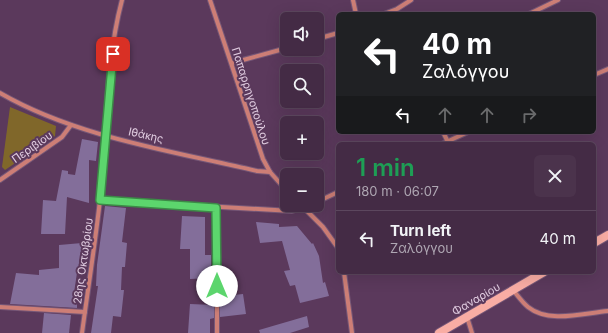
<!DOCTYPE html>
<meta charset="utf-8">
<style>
body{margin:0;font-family:Inter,sans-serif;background:#4b334c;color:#f1f3f6;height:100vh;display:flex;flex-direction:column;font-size:15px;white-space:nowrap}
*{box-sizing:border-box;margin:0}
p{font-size:13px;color:#afa7b3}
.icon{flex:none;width:22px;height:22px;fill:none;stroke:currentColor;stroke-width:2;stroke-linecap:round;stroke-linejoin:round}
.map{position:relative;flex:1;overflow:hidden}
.details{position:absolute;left:336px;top:142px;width:260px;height:132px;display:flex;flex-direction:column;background:#442b45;border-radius:6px;box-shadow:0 4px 16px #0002,0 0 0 1px #5c475e}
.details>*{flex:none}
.top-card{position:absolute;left:336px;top:12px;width:260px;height:122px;border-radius:6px;box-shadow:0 4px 16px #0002,0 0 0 1px #5c475e;background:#202124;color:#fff;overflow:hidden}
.tools{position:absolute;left:280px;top:12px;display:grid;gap:8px}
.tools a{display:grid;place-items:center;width:44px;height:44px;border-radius:6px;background:#442b45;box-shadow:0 4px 16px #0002,0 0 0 1px #5c475e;font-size:20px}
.pin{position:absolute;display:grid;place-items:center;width:34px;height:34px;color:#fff;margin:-17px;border-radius:8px;box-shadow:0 2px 6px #0006}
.me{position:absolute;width:44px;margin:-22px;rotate:0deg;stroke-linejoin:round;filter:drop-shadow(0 0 3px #0008)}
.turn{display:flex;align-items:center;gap:14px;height:84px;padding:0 20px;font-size:18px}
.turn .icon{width:52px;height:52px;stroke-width:2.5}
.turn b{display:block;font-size:28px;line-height:34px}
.lanes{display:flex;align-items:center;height:38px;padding:0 20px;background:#0003;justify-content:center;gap:20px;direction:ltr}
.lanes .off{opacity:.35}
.round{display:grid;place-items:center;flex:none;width:42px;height:42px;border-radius:6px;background:#4b334c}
.headline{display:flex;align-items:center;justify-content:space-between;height:68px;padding:0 20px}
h1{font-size:24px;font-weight:600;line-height:30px;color:#1e9e55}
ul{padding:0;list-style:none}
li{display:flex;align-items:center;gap:12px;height:56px;padding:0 20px;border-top:1px solid #5c475e}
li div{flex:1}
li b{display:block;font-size:15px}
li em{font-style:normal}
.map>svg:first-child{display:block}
.green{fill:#80672a}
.building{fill:#836e9a}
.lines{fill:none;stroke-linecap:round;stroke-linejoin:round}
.street-casing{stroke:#765777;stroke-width:6}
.secondary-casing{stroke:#765777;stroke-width:10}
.street{stroke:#cd7e76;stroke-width:4}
.secondary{stroke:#f9ada4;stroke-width:8}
.route-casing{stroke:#3c8a47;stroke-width:10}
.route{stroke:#5cd56d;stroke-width:7}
.labels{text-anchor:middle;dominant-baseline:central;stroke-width:4;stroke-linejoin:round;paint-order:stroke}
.street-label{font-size:11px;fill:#e2cee2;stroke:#5b395c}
</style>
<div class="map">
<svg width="608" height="333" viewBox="0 0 608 333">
<rect width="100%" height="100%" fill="#5b395c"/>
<!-- green -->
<polygon class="green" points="10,107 56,126 55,136 5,170 2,167"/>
<!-- building -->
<g class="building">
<polygon points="82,139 98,142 96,161 89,160 89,203 67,197 65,234 41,234 43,200 56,201 62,170 68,171 68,174 75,175"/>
<polygon points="105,206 126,208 122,242 127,243 125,267 122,267 121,290 124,290 121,317 113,316 111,333 91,333 98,286 96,286 97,265"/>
<polygon points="182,216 205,217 205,255 211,255 211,278 190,279 190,249 180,249"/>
<polygon points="256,222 279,224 279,227 297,226 312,244 313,243 319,256 323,283 325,282 329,296 300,303 295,285 290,286 284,271 290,270 282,241 260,243"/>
<polygon points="82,243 80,266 78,266 74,293 77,293 77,308 10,304 16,273 39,275 39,270 59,268 59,245"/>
<polygon points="243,294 246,314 220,317 220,305 224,305 224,296"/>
<polygon points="190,304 214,305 214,318 210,319 210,333 188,333"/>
<polygon points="44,313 71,315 69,333 42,333"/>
<polygon points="307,316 309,327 290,333 260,333 259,330"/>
</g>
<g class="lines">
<!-- street casing -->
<g class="street-casing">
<g id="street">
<polyline points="210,0 263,159 270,172 287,191"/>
<polyline points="353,0 356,14"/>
<polyline points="384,14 397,9 411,0"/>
<polyline points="529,14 558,0"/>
<polyline points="317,39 338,33"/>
<polyline points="232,63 287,48"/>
<polyline points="594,75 608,69"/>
<path d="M0,93c76,44 172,58 257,78l13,1"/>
<polyline points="443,132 449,144"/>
<polyline points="442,144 468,132"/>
<polyline points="0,180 62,137 71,125"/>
<polyline points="100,200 292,211 310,205"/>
<polyline points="317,202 338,192"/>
<polyline points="301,205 323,227 338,248"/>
<polyline points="217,208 217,333"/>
<polyline points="344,272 352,333"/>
<path d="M513,290c5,6 9,12 15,17 21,17 56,6 80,4"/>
<polyline points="0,307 85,312"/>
<polyline points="467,317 472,333"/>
<path d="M82,333c6,-44 13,-89 18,-133 7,-66 5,-136 22,-200"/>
</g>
</g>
<!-- secondary casing -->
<g class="secondary-casing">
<g id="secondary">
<polyline points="594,243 608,235"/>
<polyline points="439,333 544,272"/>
</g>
</g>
<!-- street -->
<use href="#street" class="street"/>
<!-- secondary -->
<use href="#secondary" class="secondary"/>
</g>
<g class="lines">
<!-- route casing -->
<g class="route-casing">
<polyline id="route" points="113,54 100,200 216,208 217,286"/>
</g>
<!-- route -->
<use href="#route" class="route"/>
</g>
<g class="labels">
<!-- street labels -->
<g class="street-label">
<text transform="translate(251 96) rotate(72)">Παπαρρηγοπούλου</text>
<text transform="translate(146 135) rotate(13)">Ιθάκης</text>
<text transform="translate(32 147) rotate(-35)">Περιβίου</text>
<text transform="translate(83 261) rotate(-82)">28ης Οκτωβρίου</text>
<text transform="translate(476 299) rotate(-30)">Φαναρίου</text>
</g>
</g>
</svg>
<div class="tools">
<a><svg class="icon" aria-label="sound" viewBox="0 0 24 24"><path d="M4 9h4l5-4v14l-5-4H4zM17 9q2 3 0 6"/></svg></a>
<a><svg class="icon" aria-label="search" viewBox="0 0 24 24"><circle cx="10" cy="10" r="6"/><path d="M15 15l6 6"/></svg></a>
<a>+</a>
<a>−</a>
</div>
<div class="pin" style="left:113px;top:54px;background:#d93025"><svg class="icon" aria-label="arrive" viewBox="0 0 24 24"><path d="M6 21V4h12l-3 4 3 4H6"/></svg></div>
<svg class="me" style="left:217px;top:286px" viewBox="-20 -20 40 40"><circle r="19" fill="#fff"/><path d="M0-13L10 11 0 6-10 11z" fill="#5cd56d"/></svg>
<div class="top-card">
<div class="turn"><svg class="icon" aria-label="left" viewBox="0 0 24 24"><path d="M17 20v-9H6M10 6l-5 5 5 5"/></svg><div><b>40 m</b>Ζαλόγγου</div></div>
<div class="lanes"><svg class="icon" aria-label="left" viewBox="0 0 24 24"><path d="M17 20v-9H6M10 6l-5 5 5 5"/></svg><svg class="icon off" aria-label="ahead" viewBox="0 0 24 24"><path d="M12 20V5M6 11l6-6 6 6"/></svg><svg class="icon off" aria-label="ahead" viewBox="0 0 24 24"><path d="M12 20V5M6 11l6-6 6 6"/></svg><svg class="icon off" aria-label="right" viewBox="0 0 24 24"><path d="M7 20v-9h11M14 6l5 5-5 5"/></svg></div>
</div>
<section class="details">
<div class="headline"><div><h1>1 min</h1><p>180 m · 06:07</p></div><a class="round"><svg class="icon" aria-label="close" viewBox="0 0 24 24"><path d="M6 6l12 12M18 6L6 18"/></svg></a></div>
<ul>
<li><svg class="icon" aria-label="left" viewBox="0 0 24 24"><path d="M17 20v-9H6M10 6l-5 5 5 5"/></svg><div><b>Turn left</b><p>Ζαλόγγου</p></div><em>40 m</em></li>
</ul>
</section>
</div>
